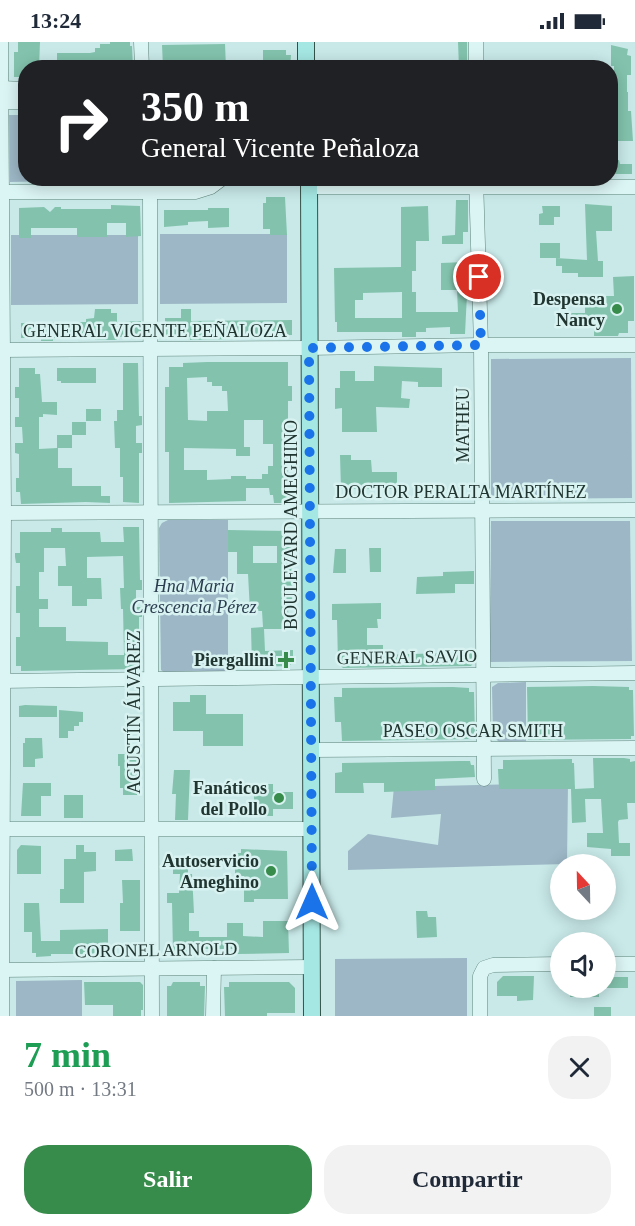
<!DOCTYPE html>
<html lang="es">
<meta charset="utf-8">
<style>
body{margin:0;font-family:"Times New Roman",serif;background:#f2f2f3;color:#1f2937;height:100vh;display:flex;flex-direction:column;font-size:22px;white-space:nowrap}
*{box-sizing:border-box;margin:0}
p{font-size:20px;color:#747a83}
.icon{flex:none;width:33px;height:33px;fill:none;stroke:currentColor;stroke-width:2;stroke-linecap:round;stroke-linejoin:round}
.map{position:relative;height:974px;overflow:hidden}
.details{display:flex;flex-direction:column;background:#fff;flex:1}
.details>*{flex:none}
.top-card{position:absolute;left:18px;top:18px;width:600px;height:126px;border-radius:24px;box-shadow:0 3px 15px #0003;background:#202124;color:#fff;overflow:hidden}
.needle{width:39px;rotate:338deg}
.fabs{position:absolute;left:550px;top:812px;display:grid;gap:12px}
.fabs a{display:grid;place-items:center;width:66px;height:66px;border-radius:50%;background:#fff;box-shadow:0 3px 15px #0003;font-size:30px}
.pin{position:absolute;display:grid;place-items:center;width:51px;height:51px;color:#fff;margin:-26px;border:3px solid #fff;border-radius:50%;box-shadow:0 2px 6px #0007}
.me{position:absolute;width:66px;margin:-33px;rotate:0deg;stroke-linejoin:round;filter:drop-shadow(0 0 4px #0008)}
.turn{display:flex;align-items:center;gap:21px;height:126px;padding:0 24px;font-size:27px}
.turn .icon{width:78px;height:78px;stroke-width:2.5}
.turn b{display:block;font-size:42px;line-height:51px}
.round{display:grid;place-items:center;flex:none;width:63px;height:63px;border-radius:24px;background:#f2f2f3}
.head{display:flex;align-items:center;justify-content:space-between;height:102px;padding:0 24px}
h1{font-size:36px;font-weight:600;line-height:45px;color:#1e9e55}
.primary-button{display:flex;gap:12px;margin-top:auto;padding:12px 24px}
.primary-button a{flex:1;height:69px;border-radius:24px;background:#378b4b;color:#fff;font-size:24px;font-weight:600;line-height:69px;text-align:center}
.primary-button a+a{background:#f2f2f3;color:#1f2937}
.status{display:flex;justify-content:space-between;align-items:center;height:42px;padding:0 30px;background:#fff;direction:ltr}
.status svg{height:16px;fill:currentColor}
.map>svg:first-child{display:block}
.green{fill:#9db7c6}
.building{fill:#83c3ad;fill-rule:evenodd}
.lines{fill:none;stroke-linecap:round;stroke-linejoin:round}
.minor-casing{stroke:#5f837b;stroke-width:15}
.major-casing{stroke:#335249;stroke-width:18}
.minor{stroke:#dbf5f4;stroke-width:14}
.major{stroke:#a5e7e3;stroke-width:16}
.route{stroke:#1a73e8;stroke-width:10;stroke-dasharray:0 18}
.poi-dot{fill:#378b4b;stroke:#d7f2f0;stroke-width:2}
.labels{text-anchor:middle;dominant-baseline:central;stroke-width:5;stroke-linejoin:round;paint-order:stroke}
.poi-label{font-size:18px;font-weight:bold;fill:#213530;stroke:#d7f2f0;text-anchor:end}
.street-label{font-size:18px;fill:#213530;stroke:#d7f2f0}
.park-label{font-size:18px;font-style:italic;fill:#2a3d4f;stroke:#d7f2f0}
</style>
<div class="status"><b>13:24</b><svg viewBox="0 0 49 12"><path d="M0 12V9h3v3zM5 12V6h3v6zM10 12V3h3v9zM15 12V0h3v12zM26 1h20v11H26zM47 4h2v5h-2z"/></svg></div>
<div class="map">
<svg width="635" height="974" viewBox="0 0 635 974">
<rect width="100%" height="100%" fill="#c8e9e8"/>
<!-- green -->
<g class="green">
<polygon points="9,73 25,73 26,136 53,137 54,139 10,140"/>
<polygon points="160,192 287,192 287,261 160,262"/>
<polygon points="11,193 138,193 138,262 11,263"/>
<polygon points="631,316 632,456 491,457 491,317"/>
<polygon points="168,478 228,478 228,632 165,631 161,628 159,486 162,481"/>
<polygon points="491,479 630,479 632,619 490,620"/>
<polygon points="526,640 526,700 499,700 493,694 492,645 498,641"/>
<polygon points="568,741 567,822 348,828 348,809 368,792 438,803 441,772 391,776 394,745"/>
<polygon points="467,916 467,974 335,974 335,917"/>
<polygon points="82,938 82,974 16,974 16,939"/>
</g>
<!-- building -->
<g class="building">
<polygon points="18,0 40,0 39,26 26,26 26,35 14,35 14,10 18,10"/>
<polygon points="110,0 130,0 130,4 132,4 133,26 57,26 57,11 90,11 95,10 95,6 100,6 100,2 110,2"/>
<polygon points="458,0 467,0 467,26 459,26"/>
<polygon points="225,2 226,26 163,25 162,3"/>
<polygon points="611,3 628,7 627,13 631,14 631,33 627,33 627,50 628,50 628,69 631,69 633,99 612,99 610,41 614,41 614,24 611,24"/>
<polygon points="263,8 286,8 286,13 291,13 290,26 263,26"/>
<polygon points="610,118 619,118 620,122 632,122 632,132 610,132"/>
<polygon points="266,155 285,155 287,193 270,193 270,187 263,187 263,161 266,161"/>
<polygon points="456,158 468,158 468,190 463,190 463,202 442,202 442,194 455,193"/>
<polygon points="585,162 612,164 612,189 596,189 598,219 603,219 603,235 578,235 578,231 562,231 562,224 556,224 556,216 587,218"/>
<polygon points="111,163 140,164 141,194 126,195 126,181 107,181 107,195 77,195 77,186 31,186 31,196 19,196 19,166 44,165 50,170 55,165 61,165 61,167 111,167"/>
<path d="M428,164l1,35h-13v30h-4v21h4v20h42l-1,-22h-16v-27l24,-1 1,12h2l-3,60h-15v-7l-24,1v4h-10v5h-14v-5h-65v-10h-2l-1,-54 67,-1v-60zM402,250v26h-47v-18h8v-7z"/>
<polygon points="542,164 560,164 560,175 554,175 554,183 539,183 539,172 543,171"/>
<polygon points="208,166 229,166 229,185 208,186 208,179 188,180 188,183 164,185 164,168 208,168"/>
<rect x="540" y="201" width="20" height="15"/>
<polygon points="634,234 634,279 628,279 628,291 619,291 618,294 594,294 594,283 562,283 562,271 585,271 585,254 614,254 613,235"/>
<polygon points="95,267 111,267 111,271 117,271 117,280 141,279 141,295 117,295 117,298 95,298 95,296 53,296 53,299 41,299 41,296 21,296 21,281 86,280 86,277 94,276"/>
<polygon points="181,267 191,267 191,279 292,278 292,293 235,294 235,297 190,298 190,295 165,294 165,276 181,276"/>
<path d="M207,320h81v24h4v15h-4v24h-4v17h8v10h-4l-1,51h-13l-1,-8h-3l-1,-7h-23v13l-77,2v-51h-4v-65h4v-20h14v-4zM207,335v5h5v4h10v5h5l1,20h-21v10l-19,-1 -1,-42zM244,378h19v24h10v22h-5v8h-6v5h-16v-3h-15v3l-24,1v-10h-23v-22l52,1v7h14v-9h-6z"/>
<polygon points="123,321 138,321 139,374 142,374 142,383 136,384 136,401 142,401 142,411 139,411 139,461 123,460 123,435 120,435 120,406 115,406 114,379 117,379 117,368 123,368"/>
<polygon points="374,324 442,326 442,345 418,345 418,340 402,339 401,356 410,357 409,366 376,365 377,390 342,390 342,366 335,367 335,346 340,346 340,329 355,329 355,339 374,339"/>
<polygon points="19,326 35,326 35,332 40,332 42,360 57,360 57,373 43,372 43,375 39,375 39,407 57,406 57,393 72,393 72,406 58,406 58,426 72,426 72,444 101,444 101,454 110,454 110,461 86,460 21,462 20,450 16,450 16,436 19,436 19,412 15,411 15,401 23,401 22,385 15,385 15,375 19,375 19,356 15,356 15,345 19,345"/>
<polygon points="57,326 96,326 96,341 61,341 61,339 57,339"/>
<rect x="86" y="367" width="15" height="12"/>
<rect x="72" y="380" width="14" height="13"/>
<polygon points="340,413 351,413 351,418 371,418 372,430 397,430 397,447 341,447"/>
<path d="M123,485h16l1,53h2v10h-6v17h6v10h-3v19h3v9h-2l-1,24 -118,2v-5h-5v-29h4v-24h-4v-27h4v-23h-4l-1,-6v-4h5v-21h31v-4h11v4h38l1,10h23zM44,506h21l1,18h-8v20h14v20h15v-7h15l-1,-21h-14v-21l36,-1 1,32h-4l1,21h2l1,46h-16v-13l-42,-1v-14h-27v-18h9v-10h-9v-27h5z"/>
<path d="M228,488l63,1 1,75h-4l1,23h-25l1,22 28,-1v12l-4,4 -37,1 -1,-39 12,-1 -1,-16h-12l-2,-37h-11v-22h-9zM253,504h24v17h-24z"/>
<polygon points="369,506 381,506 381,530 370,530"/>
<polygon points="335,507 346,507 346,531 333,531"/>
<polygon points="474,529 474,542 455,542 455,551 416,552 417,535 443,534 443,530"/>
<polygon points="381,561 381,577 377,577 378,586 367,586 367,603 383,603 383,613 474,610 474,620 471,624 343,626 338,621 337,578 332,578 332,562"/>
<polygon points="593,644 629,645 629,648 633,648 634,694 631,694 631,697 528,698 527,645"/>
<polygon points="453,645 469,646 469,650 474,650 475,697 342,699 341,680 335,680 334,655 342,655 342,646"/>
<polygon points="190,653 206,653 206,672 243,672 243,704 203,704 203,689 173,689 173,660 190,660"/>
<polygon points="25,663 57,664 57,675 19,675 19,664"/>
<polygon points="59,668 83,670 83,680 79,680 79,684 74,684 74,689 68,689 68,696 59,696"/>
<polygon points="25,696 42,696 43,716 35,717 35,725 23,725 23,701 25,701"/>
<polygon points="125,705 135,705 135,712 137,712 137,753 123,753 123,746 120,746 120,724 118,724 118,712 125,712"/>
<polygon points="593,716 624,716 630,717 630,720 635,719 635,761 627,761 628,777 619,778 618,780 619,801 630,801 630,814 611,814 611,807 587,805 587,791 603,791 601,757 585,757 586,780 572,781 571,747 499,747 498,727 503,727 503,718 572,717 572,721 574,721 575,747 594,746"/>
<polygon points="460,719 470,719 471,723 474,723 475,735 435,737 435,748 384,750 384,741 363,741 364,751 335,751 335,731 342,730 342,721"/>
<polygon points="174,728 190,728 188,778 175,778 176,752 172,752"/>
<polygon points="23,741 51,741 51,754 41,754 41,774 21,774"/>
<polygon points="254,742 273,742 273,750 293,750 293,767 273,767 273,774 254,774"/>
<rect x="64" y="753" width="19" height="23"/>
<polygon points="21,803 41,804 41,832 17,832 17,808"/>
<polygon points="76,803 84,803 84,810 96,810 96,829 84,830 84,861 60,861 60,847 64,847 64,817 76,817"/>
<polygon points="132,807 133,819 115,819 115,808"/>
<polygon points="241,807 287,809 288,857 254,857 254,860 244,860 244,834 235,834 235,811 241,811"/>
<polygon points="173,814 188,814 188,832 192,832 194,871 189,871 189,889 199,889 199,895 227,895 227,881 243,881 243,894 263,895 263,879 288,879 289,911 237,912 237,907 195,907 195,911 173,911 172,861 167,861 167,851 179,851 180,832 173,832"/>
<polygon points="122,838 140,838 140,889 120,889 120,861 123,861"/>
<polygon points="24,861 39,861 41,899 60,899 60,888 108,887 108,908 90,912 51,912 51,914 36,915 36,911 32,911 32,890 24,890"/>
<polygon points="416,869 427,869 428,875 436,875 437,895 417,896"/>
<polygon points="503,934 534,934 533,958 517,959 517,954 497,954 497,940"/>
<rect x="606" y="935" width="22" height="11"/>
<polygon points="84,940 140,940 143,943 143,968 141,968 141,974 113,974 113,963 85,963"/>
<polygon points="173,940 200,940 200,944 205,944 204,974 167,974 167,944 171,944"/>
<polygon points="229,940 289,940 295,946 295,971 267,971 267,974 225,974 224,945 229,945"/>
<rect x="570" y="945" width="29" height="10"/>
<rect x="594" y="965" width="17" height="9"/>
</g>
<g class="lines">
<!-- minor casing -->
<g class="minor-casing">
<g id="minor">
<polyline points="1,0 4,470 2,974"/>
<polyline points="141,0 142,26"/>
<polyline points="476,0 476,26"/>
<polyline points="0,46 26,47"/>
<polyline points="1,60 26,60"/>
<polyline points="476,136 481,303 484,737"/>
<polyline points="309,145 635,145"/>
<polyline points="0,150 195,150 211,145 223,136"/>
<polyline points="150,150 152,974"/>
<polyline points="0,308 309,306 481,303 635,303"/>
<polyline points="0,471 635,468"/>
<polyline points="0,639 635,631"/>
<polyline points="311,708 635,706"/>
<polyline points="0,787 311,787"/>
<polyline points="606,922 635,922"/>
<polyline points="0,928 312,925"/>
<polyline points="213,974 214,926"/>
<polyline points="480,974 480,934 484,926 493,923 561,922"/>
</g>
</g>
<!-- major casing -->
<g class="major-casing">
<g id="major">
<polyline points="306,0 306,26"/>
<polyline points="309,136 312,974"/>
</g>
</g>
<!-- minor -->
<use href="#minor" class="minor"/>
<!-- major -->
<use href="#major" class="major"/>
</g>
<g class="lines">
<!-- route -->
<polyline class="route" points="312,860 309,306 481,303 479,235"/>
</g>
<!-- markers -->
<g class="poi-dot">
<circle cx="617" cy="267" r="6"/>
<path d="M283 609h6v6h6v6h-6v6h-6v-6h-6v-6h6z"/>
<circle cx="279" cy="756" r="6"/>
<circle cx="271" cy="829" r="6"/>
</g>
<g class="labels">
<!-- poi labels -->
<g class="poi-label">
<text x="605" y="257">Despensa<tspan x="605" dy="21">Nancy</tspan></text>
<text x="274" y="618">Piergallini</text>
<text x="267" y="746">Fanáticos<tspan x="267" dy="21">del Pollo</tspan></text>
<text x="259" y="819">Autoservicio<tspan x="259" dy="21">Ameghino</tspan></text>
</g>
<!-- street labels -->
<g class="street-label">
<text x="155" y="289">GENERAL VICENTE PEÑALOZA</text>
<text transform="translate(463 383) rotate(-90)">MATHEU</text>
<text x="461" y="450">DOCTOR PERALTA MARTÍNEZ</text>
<text transform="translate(291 483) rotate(-90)">BOULEVARD AMEGHINO</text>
<text transform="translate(407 615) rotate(-1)">GENERAL SAVIO</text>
<text transform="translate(134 670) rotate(-90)">AGUSTÍN ÁLVAREZ</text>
<text x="473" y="689">PASEO OSCAR SMITH</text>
<text transform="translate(156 908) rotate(-1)">CORONEL ARNOLD</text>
</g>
<!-- park labels -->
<g class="park-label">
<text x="194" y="544">Hna Maria<tspan x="194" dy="21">Crescencia Pérez</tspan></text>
</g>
</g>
</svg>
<div class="fabs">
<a><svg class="needle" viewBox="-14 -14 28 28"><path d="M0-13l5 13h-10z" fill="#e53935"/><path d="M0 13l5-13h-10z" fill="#747a83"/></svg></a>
<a><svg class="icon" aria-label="sound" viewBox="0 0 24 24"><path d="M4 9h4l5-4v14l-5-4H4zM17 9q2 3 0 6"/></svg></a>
</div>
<div class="pin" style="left:479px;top:235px;background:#d93025"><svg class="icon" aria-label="arrive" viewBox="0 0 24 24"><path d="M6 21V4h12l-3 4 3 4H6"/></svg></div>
<svg class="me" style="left:312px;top:860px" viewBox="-20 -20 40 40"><path d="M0-17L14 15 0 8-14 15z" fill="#1a73e8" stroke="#fff" stroke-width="4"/></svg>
<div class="top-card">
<div class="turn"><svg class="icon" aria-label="right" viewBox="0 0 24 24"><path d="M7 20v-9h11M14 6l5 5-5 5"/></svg><div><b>350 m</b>General Vicente Peñaloza</div></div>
</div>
</div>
<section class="details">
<div class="head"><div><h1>7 min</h1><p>500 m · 13:31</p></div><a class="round"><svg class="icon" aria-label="close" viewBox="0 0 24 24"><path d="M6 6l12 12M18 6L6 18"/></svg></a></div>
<div class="primary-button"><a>Salir</a><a>Compartir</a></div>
</section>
